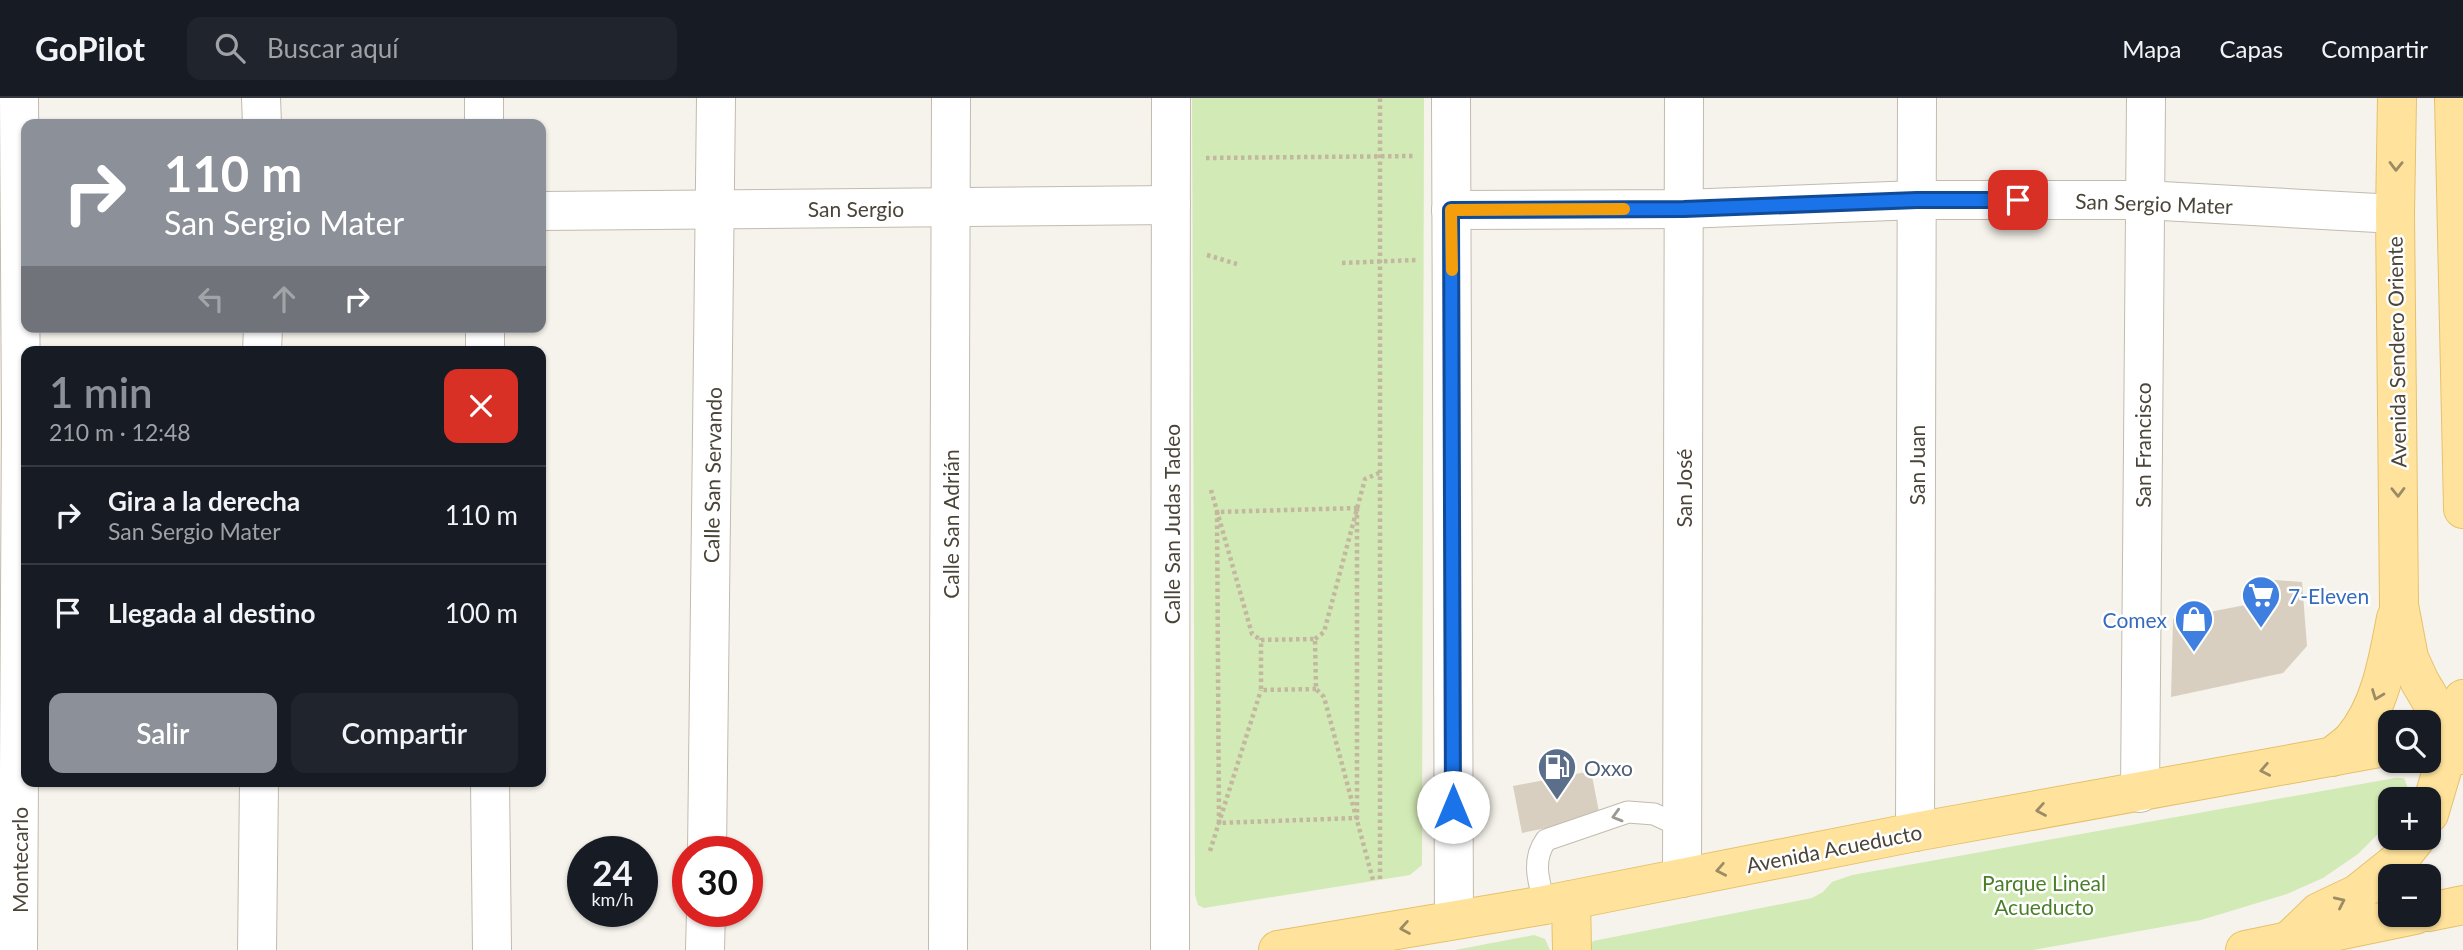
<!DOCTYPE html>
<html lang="es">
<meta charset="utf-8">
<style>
body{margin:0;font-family:Lato,sans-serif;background:#20242c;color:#f1f3f6;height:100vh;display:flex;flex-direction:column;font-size:26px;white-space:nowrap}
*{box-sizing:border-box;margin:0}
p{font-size:23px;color:#9ea1a6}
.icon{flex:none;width:38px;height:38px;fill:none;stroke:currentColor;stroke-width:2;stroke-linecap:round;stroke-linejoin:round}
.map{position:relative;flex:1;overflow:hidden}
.drawer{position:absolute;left:21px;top:248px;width:525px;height:441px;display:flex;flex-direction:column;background:#171b24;border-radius:14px;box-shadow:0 2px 5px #0004}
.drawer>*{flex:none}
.guide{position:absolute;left:21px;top:21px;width:525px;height:214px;border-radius:14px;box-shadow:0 2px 5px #0004;background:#8c9099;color:#fff;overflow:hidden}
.controls{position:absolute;left:2378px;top:612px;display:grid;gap:14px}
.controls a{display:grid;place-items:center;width:63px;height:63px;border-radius:14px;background:#171b24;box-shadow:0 2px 5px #0004;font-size:35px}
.speed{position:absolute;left:567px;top:738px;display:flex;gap:14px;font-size:35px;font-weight:700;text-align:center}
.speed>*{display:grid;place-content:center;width:91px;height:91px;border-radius:50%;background:#171b24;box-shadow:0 2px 5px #0004;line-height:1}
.speed small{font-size:18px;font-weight:400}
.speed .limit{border:10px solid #d22;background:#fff;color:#111}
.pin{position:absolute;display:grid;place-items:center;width:60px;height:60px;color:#fff;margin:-30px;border-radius:14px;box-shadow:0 4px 10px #0006}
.me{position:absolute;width:77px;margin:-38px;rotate:0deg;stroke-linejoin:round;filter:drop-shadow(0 0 5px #0008)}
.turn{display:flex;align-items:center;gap:24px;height:147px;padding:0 28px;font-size:32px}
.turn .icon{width:91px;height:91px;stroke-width:2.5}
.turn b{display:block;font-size:49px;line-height:60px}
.lanes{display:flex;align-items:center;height:66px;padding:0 28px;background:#0003;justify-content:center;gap:35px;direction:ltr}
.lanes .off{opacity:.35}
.round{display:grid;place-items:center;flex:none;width:74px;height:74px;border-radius:14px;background:#20242c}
.headline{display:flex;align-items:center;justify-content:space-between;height:119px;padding:0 28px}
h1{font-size:42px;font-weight:600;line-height:52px;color:#8c9099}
.cta{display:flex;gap:14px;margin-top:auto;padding:14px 28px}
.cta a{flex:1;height:80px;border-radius:14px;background:#8c9099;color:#fff;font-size:28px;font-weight:600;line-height:80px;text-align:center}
.cta a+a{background:#20242c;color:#f1f3f6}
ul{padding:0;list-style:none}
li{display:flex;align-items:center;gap:21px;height:98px;padding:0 28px;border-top:2px solid #363941}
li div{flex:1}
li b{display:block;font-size:26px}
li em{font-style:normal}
header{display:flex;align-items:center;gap:42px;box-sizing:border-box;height:98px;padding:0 35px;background:#171b24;border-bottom:2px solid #363941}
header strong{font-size:33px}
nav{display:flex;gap:38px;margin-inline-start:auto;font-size:24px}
.search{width:490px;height:63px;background:#20242c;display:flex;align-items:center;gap:18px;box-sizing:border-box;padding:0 24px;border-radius:14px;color:#9ea1a6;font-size:26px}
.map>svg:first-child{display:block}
.green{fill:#d2eab5}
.building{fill:#d8cfc1}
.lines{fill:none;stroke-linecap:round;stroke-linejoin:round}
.lane-casing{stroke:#c2bbae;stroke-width:23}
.street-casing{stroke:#c2bbae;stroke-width:40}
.primary-casing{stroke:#e6c16a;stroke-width:40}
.path{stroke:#c4b79f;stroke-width:4.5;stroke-dasharray:3.5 3.5;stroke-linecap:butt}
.lane{stroke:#fff;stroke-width:21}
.street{stroke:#fff;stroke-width:38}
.primary{stroke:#ffe39c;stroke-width:38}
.oneway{stroke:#9c8c66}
.oneway2{stroke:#9c9892}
.route-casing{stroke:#114b97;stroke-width:18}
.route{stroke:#1a73e8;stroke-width:12}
.slow{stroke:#f59e0b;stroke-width:12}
.labels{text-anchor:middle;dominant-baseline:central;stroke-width:5;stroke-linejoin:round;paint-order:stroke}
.street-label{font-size:21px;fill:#4b4439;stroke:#fff}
.shop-label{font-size:21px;fill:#366cbe;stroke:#fff;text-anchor:start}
.service-label{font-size:21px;fill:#4e5e75;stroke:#fff;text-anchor:start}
.park-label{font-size:21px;fill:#4a7f2a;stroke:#fff}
</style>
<header>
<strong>GoPilot</strong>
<div class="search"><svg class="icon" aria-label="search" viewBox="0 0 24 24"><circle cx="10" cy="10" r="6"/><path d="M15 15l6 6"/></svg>Buscar aquí</div>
<nav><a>Mapa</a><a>Capas</a><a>Compartir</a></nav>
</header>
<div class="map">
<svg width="2463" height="852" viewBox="0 0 2463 852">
<rect width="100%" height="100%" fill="#f6f3ec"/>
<!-- green -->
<g class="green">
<polygon points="1192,0 1424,0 1422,767 1410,777 1204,810 1198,807 1195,797"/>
<polygon points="2395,680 2403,680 2405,682 2408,691 2404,702 2390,702 2390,724 2358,756 2323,780 2287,796 2201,822 2033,852 1589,852 1593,843 1812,800 1823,794 1832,784 1852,777"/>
<polygon points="1534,837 1545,841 1550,852 1455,852"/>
</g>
<!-- building -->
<g class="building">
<polygon points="2263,481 2302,484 2307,548 2283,575 2171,599 2173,521 2261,504"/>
<polygon points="1591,673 1600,719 1522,735 1513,688"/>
</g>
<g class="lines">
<!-- lane casing -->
<g class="lane-casing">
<path id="lane" d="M1545,807c-6,-23 -14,-44 1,-65l82,-28 26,2 28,13"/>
</g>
<!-- street casing -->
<g class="street-casing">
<g id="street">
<polyline points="261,0 262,26"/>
<polyline points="1451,0 1454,822"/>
<polyline points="484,26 484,0"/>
<polyline points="1451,112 1684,111 1917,102 2144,102 2395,116"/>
<polyline points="541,113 1171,107"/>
<polyline points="485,229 485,254"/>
<polyline points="262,254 263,229"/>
<polyline points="490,684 492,852"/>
<polyline points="2140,695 2146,0"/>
<polyline points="1915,734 1917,0"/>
<polyline points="707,754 716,0"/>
<polyline points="1682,780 1684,0"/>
<polyline points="18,852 21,324 19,0"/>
<polyline points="257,852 259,684"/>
<polyline points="705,852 706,814"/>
<polyline points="948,852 951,0"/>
<polyline points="1170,852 1171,0"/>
</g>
</g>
<!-- primary casing -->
<g class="primary-casing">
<g id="primary">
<polyline points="2397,0 2395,116 2399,507 2409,560 2420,584 2463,657"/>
<polyline points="2454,0 2463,411"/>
<path d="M2332,659c6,-6 15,-11 21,-18 28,-33 35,-80 43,-121"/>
<polyline points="2429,716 2463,601"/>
<polyline points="1571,802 1572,852"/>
<polyline points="2429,814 2463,807"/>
<polyline points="2293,839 2319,814 2357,796 2397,764 2416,740"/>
<polyline points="1278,852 1545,807 1915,734 2390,648"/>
<polyline points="2245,852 2415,817"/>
</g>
</g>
<!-- path -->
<g class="path">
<polyline points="1206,60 1415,58"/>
<polyline points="1207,157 1237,166"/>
<polyline points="1342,165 1416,162"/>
<polyline points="1211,392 1252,536 1261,542"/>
<polygon points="1357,410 1357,720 1219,725 1217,414"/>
<polyline points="1315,541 1324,534 1365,381 1379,375"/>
<polyline points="1316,591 1261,592 1261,542 1315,541 1316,591 1324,599 1373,782"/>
<polyline points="1210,753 1261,592"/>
<polyline points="1380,781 1380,0"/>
</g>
<!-- lane -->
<use href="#lane" class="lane"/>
<!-- street -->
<use href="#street" class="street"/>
<!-- primary -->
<use href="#primary" class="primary"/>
</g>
<!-- one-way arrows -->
<defs><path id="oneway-chevron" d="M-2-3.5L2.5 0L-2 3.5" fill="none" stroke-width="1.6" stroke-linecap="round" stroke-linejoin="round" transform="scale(1.75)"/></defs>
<g class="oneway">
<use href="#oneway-chevron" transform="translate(2396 68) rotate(91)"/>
<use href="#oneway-chevron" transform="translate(2398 394) rotate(89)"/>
<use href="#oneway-chevron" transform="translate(2377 597) rotate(111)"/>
<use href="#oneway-chevron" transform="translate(2265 672) rotate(169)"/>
<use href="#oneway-chevron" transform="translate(2041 712) rotate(170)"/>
<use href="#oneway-chevron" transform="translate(1721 772) rotate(169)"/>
<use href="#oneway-chevron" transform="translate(2340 804) rotate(-25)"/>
<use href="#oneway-chevron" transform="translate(1405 830) rotate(170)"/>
</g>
<use class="oneway2" href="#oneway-chevron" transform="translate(1617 718) rotate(164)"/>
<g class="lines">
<!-- route casing -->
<g class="route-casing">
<polyline id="route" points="1453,709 1451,112 1684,111 1917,102 2018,102"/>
</g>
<!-- route -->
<use href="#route" class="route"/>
<!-- slow -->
<polyline class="slow" points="1452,172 1451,112 1624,111"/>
</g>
<!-- icons -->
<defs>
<g id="supermarket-pin" transform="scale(2.0125)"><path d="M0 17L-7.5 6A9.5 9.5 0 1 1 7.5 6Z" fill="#3f7fe0" stroke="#fff"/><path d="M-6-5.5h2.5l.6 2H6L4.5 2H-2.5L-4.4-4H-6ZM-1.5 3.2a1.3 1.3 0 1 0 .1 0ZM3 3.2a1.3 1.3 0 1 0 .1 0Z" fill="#fff"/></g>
<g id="shop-pin" transform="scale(2.0125)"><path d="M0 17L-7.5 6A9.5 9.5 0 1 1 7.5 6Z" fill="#3f7fe0" stroke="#fff"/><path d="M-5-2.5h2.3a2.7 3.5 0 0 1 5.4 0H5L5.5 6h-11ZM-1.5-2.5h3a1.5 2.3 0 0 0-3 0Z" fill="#fff"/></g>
<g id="fuel-pin" transform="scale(2.0125)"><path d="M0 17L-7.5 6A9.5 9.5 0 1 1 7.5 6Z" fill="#5c6f8a" stroke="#fff"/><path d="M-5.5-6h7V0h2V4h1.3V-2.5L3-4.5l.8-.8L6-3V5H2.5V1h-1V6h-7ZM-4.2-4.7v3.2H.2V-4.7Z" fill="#fff"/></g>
</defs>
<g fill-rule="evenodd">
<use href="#supermarket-pin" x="2261" y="497"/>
<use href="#shop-pin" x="2194" y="521"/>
<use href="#fuel-pin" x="1557" y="669"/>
</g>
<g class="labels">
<!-- street labels -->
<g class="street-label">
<text transform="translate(2154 105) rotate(2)">San Sergio Mater</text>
<text x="856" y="110">San Sergio</text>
<text transform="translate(2396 254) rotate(-91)">Avenida Sendero Oriente</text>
<text transform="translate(2142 347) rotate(-90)">San Francisco</text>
<text transform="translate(1916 367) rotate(-90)">San Juan</text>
<text transform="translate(712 377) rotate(-89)">Calle San Servando</text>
<text transform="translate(1683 390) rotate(-90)">San José</text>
<text transform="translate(950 426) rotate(-90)">Calle San Adrián</text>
<text transform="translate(1171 426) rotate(-90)">Calle San Judas Tadeo</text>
<text transform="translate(1834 750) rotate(-11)">Avenida Acueducto</text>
<text transform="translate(19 762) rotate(-90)">Montecarlo</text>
</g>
<!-- shop labels -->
<g class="shop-label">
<text x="2288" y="497">7-Eleven</text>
<text x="2167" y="521" text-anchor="end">Comex</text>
</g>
<!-- service labels -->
<g class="service-label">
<text x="1584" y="669">Oxxo</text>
</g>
<!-- park labels -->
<g class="park-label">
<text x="2044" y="784">Parque Lineal<tspan x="2044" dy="24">Acueducto</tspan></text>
</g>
</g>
</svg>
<div class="controls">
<a><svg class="icon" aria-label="search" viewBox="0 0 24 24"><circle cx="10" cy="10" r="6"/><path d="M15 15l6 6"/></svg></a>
<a>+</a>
<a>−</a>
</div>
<div class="speed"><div>24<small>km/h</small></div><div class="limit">30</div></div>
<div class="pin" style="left:2018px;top:102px;background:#d93025"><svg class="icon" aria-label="arrive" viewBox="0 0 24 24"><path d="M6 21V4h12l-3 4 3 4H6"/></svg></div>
<svg class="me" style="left:1453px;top:709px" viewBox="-20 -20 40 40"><circle r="19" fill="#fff"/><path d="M0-13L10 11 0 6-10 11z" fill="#1a73e8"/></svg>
<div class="guide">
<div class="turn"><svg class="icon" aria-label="right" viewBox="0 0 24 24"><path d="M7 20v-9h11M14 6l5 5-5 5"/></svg><div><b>110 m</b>San Sergio Mater</div></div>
<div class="lanes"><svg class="icon off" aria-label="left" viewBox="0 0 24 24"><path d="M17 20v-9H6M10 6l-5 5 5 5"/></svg><svg class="icon off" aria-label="ahead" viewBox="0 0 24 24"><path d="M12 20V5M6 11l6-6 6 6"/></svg><svg class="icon" aria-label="right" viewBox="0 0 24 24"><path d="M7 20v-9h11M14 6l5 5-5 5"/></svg></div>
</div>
<section class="drawer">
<div class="headline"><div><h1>1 min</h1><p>210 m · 12:48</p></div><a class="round" style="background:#d93025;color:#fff"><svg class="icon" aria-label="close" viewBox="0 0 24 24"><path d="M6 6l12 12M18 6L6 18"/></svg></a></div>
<ul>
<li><svg class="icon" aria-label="right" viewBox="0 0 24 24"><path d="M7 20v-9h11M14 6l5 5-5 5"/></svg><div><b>Gira a la derecha</b><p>San Sergio Mater</p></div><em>110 m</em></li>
<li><svg class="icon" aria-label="arrive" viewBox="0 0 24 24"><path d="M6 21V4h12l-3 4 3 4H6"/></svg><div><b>Llegada al destino</b></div><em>100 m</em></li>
</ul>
<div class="cta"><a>Salir</a><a>Compartir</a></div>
</section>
</div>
